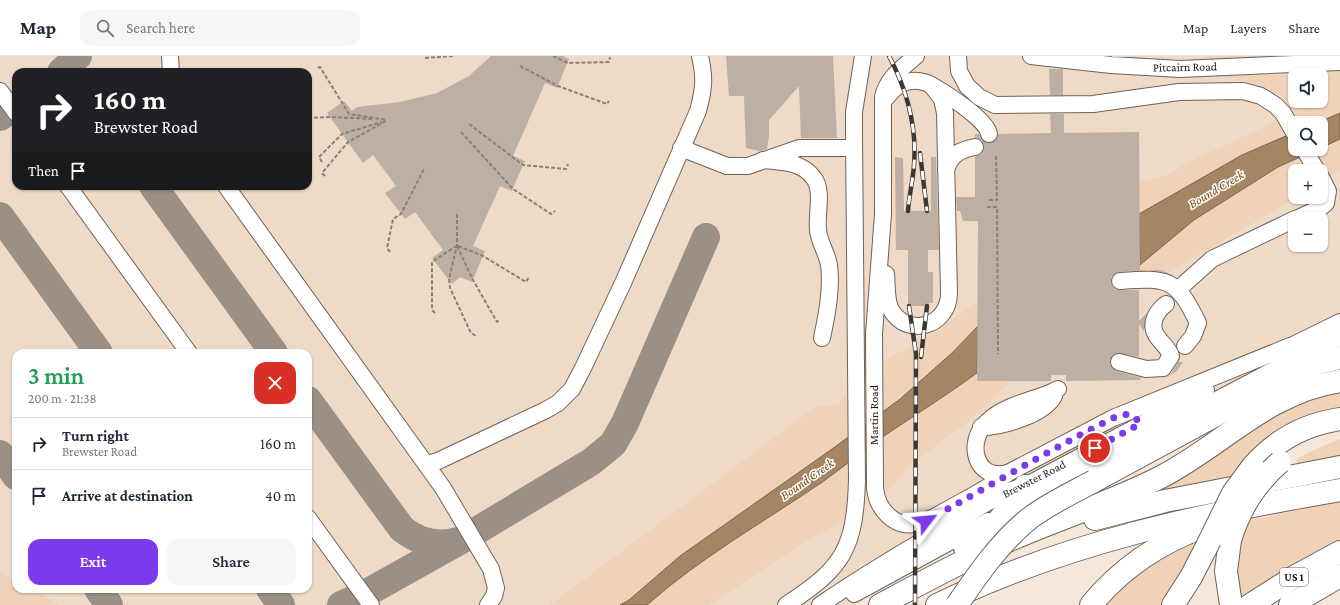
<!DOCTYPE html>
<meta charset="utf-8">
<style>
body{margin:0;font-family:"Crimson Pro",serif;background:#f6f6f7;color:#1f2937;height:100vh;display:flex;flex-direction:column;font-size:15px;white-space:nowrap}
*{box-sizing:border-box;margin:0}
p{font-size:13px;color:#747a83}
.icon{flex:none;width:22px;height:22px;fill:none;stroke:currentColor;stroke-width:2;stroke-linecap:round;stroke-linejoin:round}
.map{position:relative;flex:1;overflow:hidden}
.drawer{position:absolute;left:12px;top:293px;width:300px;height:244px;display:flex;flex-direction:column;background:#fff;border-radius:12px;box-shadow:0 1px 3px #0004}
.drawer>*{flex:none}
.top-card{position:absolute;left:12px;top:12px;width:300px;height:122px;border-radius:12px;box-shadow:0 1px 3px #0004;background:#202124;color:#fff;overflow:hidden}
.controls{position:absolute;left:1288px;top:12px;display:grid;gap:8px}
.controls a{display:grid;place-items:center;width:40px;height:40px;border-radius:8px;background:#fff;box-shadow:0 1px 3px #0004;font-size:20px}
.pin{position:absolute;display:grid;place-items:center;width:34px;height:34px;color:#fff;margin:-17px;border:2px solid #fff;border-radius:50%;box-shadow:0 1px 4px #0007}
.me{position:absolute;width:44px;margin:-22px;rotate:61deg;stroke-linejoin:round;filter:drop-shadow(0 0 3px #0008)}
.turn{display:flex;align-items:center;gap:14px;height:84px;padding:0 16px;font-size:18px}
.turn .icon{width:52px;height:52px;stroke-width:2.5}
.turn b{display:block;font-size:28px;line-height:34px}
.then{display:flex;align-items:center;height:38px;padding:0 16px;background:#0003;gap:8px;font-size:15px}
.round{display:grid;place-items:center;flex:none;width:42px;height:42px;border-radius:12px;background:#f6f6f7}
.summary{display:flex;align-items:center;justify-content:space-between;height:68px;padding:0 16px}
h1{font-size:24px;font-weight:600;line-height:30px;color:#1e9e55}
.primary-button{display:flex;gap:8px;margin-top:auto;padding:8px 16px}
.primary-button a{flex:1;height:46px;border-radius:12px;background:#7c3aed;color:#fff;font-size:16px;font-weight:600;line-height:46px;text-align:center}
.primary-button a+a{background:#f6f6f7;color:#1f2937}
ul{padding:0;list-style:none}
li{display:flex;align-items:center;gap:12px;height:52px;padding:0 16px;border-top:1px solid #e0e1e3}
li div{flex:1}
li b{display:block;font-size:15px}
li em{font-style:normal}
header{display:flex;align-items:center;gap:24px;box-sizing:border-box;height:56px;padding:0 20px;background:#fff;border-bottom:1px solid #e0e1e3}
header strong{font-size:19px}
nav{display:flex;gap:22px;margin-inline-start:auto;font-size:14px}
.search{width:280px;height:36px;background:#f6f6f7;display:flex;align-items:center;gap:10px;box-sizing:border-box;padding:0 14px;border-radius:12px;color:#747a83;font-size:15px}
.map>svg:first-child{display:block}
.built{fill:#eedac7;fill-rule:evenodd}
.green{fill:#efd2b7;fill-rule:evenodd}
.water{fill:#a68565;stroke:#7d654d}
.lines{fill:none;stroke-linecap:round;stroke-linejoin:round}
.taxiway{stroke:#9a9086;stroke-width:28}
.building{fill:#bdafa3}
.minor-casing{stroke:#6f6257;stroke-width:18}
.highway-casing{stroke:#6f6257;stroke-width:24}
.path{stroke:#8b8179;stroke-width:2;stroke-dasharray:4 2;stroke-linecap:butt}
.minor{stroke:#fff;stroke-width:16}
.highway{stroke:#fff;stroke-width:22}
.rail-casing{stroke:#3e3833;stroke-width:4.5}
.rail{stroke:#fff;stroke-width:3;stroke-dasharray:9;stroke-linecap:butt}
.highway-bridge-casing{stroke:#6f6257;stroke-width:24;stroke-linecap:butt}
.highway-bridge{stroke:#fff;stroke-width:22}
.route{stroke:#7c3aed;stroke-width:7;stroke-dasharray:0 12.6}
.labels{text-anchor:middle;dominant-baseline:central;stroke-width:3;stroke-linejoin:round;paint-order:stroke}
.shield{fill:#fff;stroke:#625e5b;stroke-width:1}
.shield-label{font-size:11px;font-weight:bold;fill:#1e1915}
.street-label{font-size:12px;fill:#1e1915;stroke:#fff}
.water-label{font-size:13px;font-style:italic;fill:#764811;stroke:#fff}
</style>
<header>
<strong>Map</strong>
<div class="search"><svg class="icon" aria-label="search" viewBox="0 0 24 24"><circle cx="10" cy="10" r="6"/><path d="M15 15l6 6"/></svg>Search here</div>
<nav><a>Map</a><a>Layers</a><a>Share</a></nav>
</header>
<div class="map">
<svg width="1340" height="549" viewBox="0 0 1340 549">
<rect width="100%" height="100%" fill="#f5e7da"/>
<!-- built -->
<path class="built" d="M0,0h1340v291l-358,185 -129,73h-853zM16,16h292v114h-292zM1295,19h26v26h-26zM1295,67h26v26h-26zM1295,115h26v26h-26zM1295,163h26v26h-26zM16,297h292v236h-292z"/>
<!-- green -->
<g class="green">
<polygon points="1206,0 1329,0 1218,7"/>
<path d="M1340,13v44l-23,10h-15c-22,-36 -39,-38 -79,-47l55,-1zM1295,19h26v26h-26z"/>
<polygon points="1279,64 1288,80 1242,99 1139,158 1139,126 1170,118 1189,106"/>
<polygon points="1340,83 1340,116 1330,120 1315,95"/>
<polygon points="1299,102 1307,115 1295,115 1295,141 1297,141 1170,216 1161,214 1140,214 1140,209 1194,164 1278,111"/>
<polygon points="978,246 978,270 953,296 884,354 882,306 932,278"/>
<polygon points="977,317 1011,325 976,359 914,406 884,438 885,380 934,348"/>
<polygon points="850,331 851,379 680,500 629,544 620,549 550,549 815,351 838,349"/>
<polygon points="1340,332 1340,354 1229,428 1139,445 1283,348"/>
<polygon points="1340,383 1340,405 1298,413 1296,404 1309,396"/>
<path d="M851,404l-3,59 -34,17 -105,69h-62c63,-56 137,-95 204,-145z"/>
<polygon points="1340,445 1340,483 1243,541 1235,532 1235,506 1246,465"/>
<path d="M1192,487l4,8 -33,54h-59c30,-30 49,-45 88,-62z"/>
<polygon points="0,517 16,524 16,533 35,533 58,549 0,549"/>
</g>
<!-- water -->
<g class="water">
<polygon points="1340,57 1340,83 1321,92 1321,67 1317,67"/>
<polygon points="1295,76 1295,93 1318,93 1278,111 1194,164 1140,209 1139,158 1242,99"/>
<path d="M978,270l-1,47c-30,22 -62,42 -93,63 -21,15 -42,32 -63,47 -59,40 -121,75 -174,122h-27l9,-5 51,-44 152,-107 68,-50 53,-47z"/>
</g>
<g class="lines">
<!-- taxiway -->
<g class="taxiway">
<polyline points="61,16 78,0"/>
<polyline points="0,61 16,49"/>
<polyline points="153,130 274,297"/>
<polyline points="0,160 99,297"/>
<path d="M308,344l94,129c17,13 35,18 56,12"/>
<polyline points="0,398 16,420"/>
<polyline points="98,533 109,549"/>
<polyline points="270,533 281,549"/>
<polyline points="341,549 363,539 463,483 591,406 613,388 625,367 706,181"/>
</g>
</g>
<!-- building -->
<g class="building">
<polygon points="491,0 563,0 569,3 557,32 545,27 513,100 525,105 523,109 512,135 500,130 473,190 485,195 472,226 460,221 452,228 432,202 443,194 415,156 405,163 385,137 396,130 373,99 363,107 327,57 344,45 352,55 357,51 400,46 437,37 469,20"/>
<polygon points="726,0 833,0 837,82 801,82 799,30 769,64 769,80 767,93 760,95 746,92 744,40 729,40"/>
<polygon points="1049,13 1063,13 1063,39 1050,39"/>
<polygon points="1050,58 1064,58 1064,77 1139,76 1140,214 1161,214 1177,221 1162,216 1149,214 1119,216 1111,221 1112,230 1116,234 1139,234 1139,265 1147,257 1144,275 1139,268 1139,301 1117,297 1112,300 1110,308 1116,315 1142,322 1140,322 1141,324 1066,325 1066,319 1051,319 1051,325 977,325 978,165 963,165 960,155 957,155 956,141 975,141 975,101 982,98 984,89 982,84 975,82 975,78 979,78 983,85 988,87 996,84 998,78 1051,77"/>
<polygon points="895,101 903,102 904,155 931,155 931,101 936,101 939,194 928,194 928,216 933,216 933,247 929,247 929,250 908,250 908,194 896,194"/>
<polygon points="1178,306 1183,306 1177,315 1167,321 1166,321 1171,318"/>
</g>
<g class="lines">
<!-- minor casing -->
<g class="minor-casing">
<g id="minor">
<polyline points="170,0 171,16"/>
<path d="M916,0c-14,12 -29,22 -33,41v117l-9,120 1,154c2,21 19,40 41,36 11,-2 21,-9 31,-14 21,-12 42,-22 61,-37l105,-55 177,-72"/>
<polyline points="958,0 959,15 967,30 979,41 995,49 1093,48 1179,36 1243,35 1261,40 1275,49 1283,57 1295,78"/>
<polyline points="1031,0 1111,9 1180,13 1340,6"/>
<polyline points="0,35 16,57"/>
<path d="M887,41c10,-14 24,-20 40,-14 14,7 60,36 62,51"/>
<polyline points="681,92 727,110 748,110 799,92 854,92"/>
<polyline points="1304,93 1317,115"/>
<path d="M763,104c18,2 38,1 50,17 11,13 3,37 5,53 1,12 9,23 11,35 3,24 -2,49 -7,73"/>
<path d="M946,113c6,-15 14,-19 29,-22"/>
<polyline points="68,130 189,297"/>
<polyline points="226,130 443,432 491,513 496,532 494,540 488,549"/>
<polyline points="1296,163 1320,152 1326,147 1328,135 1321,121"/>
<path d="M886,218c1,11 0,24 4,34 16,31 59,19 59,-15l-4,-180 -3,-14 -11,-14"/>
<path d="M1120,225c47,-3 56,-4 78,42l-5,13 -8,10"/>
<polyline points="1183,229 1212,203 1295,163"/>
<polyline points="1281,295 1340,266"/>
<path d="M1119,306l27,7 17,-1 8,-12c-3,-9 -10,-13 -15,-21 -7,-12 1,-24 10,-31"/>
<path d="M981,371c21,0 63,-12 73,-31"/>
<path d="M427,408l11,-3 108,-51 12,-7 14,-14 11,-21 40,-85 75,-172c6,-22 7,-33 2,-55"/>
<path d="M1008,417c-33,9 -43,-32 -20,-52 17,-16 43,-20 64,-29l6,-3"/>
<polyline points="1010,453 1281,310 1340,282"/>
<polyline points="308,462 371,549"/>
<polyline points="854,538 988,465"/>
<path d="M786,549c57,-37 69,-56 71,-125l-3,-346v-22l9,-56"/>
<path d="M820,549c47,-32 96,-61 145,-89 19,-11 38,-25 60,-30l181,-96"/>
</g>
</g>
<!-- highway casing -->
<g class="highway-casing">
<g id="highway">
<path d="M1253,410c23,-26 53,-42 87,-47"/>
<polyline points="1094,425 1292,318 1318,307 1340,302"/>
<polyline points="1095,463 1165,445 1340,411"/>
<polyline points="1230,484 1226,515 1231,549"/>
<polyline points="965,492 992,473 1025,430"/>
<path d="M880,549c43,-23 85,-46 130,-65 50,-22 102,-38 151,-63 62,-32 106,-85 179,-96"/>
<path d="M937,549c127,-62 264,-91 403,-115"/>
<path d="M1091,549c29,-36 69,-63 112,-78"/>
<polyline points="1173,549 1191,521 1206,492"/>
<polyline points="1250,549 1294,521 1340,496"/>
<polyline points="1290,549 1340,520"/>
</g>
</g>
<!-- path -->
<g class="path">
<polyline points="553,0 568,7 609,6 610,1"/>
<polyline points="425,2 454,0"/>
<polyline points="520,10 558,30 607,48 609,45"/>
<polyline points="318,12 320,11 349,58 387,64"/>
<polyline points="308,62 330,61 374,63"/>
<polyline points="469,68 523,109 566,113 568,108"/>
<polyline points="461,76 513,133 551,158 555,155"/>
<polyline points="322,106 319,101 342,78 382,66"/>
<polyline points="325,120 322,117 348,86 386,65"/>
<polyline points="989,144 997,144 996,99"/>
<polyline points="987,151 997,151 998,298"/>
<polyline points="457,158 457,189 449,223 450,232 471,277 476,280"/>
<polyline points="457,190 473,224 497,266 499,264"/>
<polyline points="458,190 483,200 526,226 529,221"/>
<polyline points="390,196 387,192 393,163 401,158 424,113"/>
<polyline points="435,257 432,254 432,206 456,190"/>
</g>
<!-- minor -->
<use href="#minor" class="minor"/>
<!-- highway -->
<use href="#highway" class="highway"/>
<!-- rail casing -->
<g class="rail-casing">
<g id="rail">
<path d="M889,0c18,34 28,71 25,109 -1,15 -5,31 -6,46"/>
<polyline points="920,97 927,155"/>
<polyline points="909,250 916,298 915,549"/>
<polyline points="921,301 927,250"/>
</g>
</g>
<!-- rail -->
<use href="#rail" class="rail"/>
<!-- highway-bridge casing -->
<g class="highway-bridge-casing">
<g id="highway-bridge">
<path d="M1230,484c10,-32 25,-56 50,-78"/>
<polyline points="1206,492 1233,437 1253,410"/>
<path d="M957,549c21,-31 43,-63 73,-87 20,-15 42,-25 64,-37"/>
</g>
</g>
<!-- highway-bridge -->
<use href="#highway-bridge" class="highway-bridge"/>
</g>
<g class="lines">
<!-- route -->
<path class="route" d="M926,465c62,-34 123,-71 187,-103 13,-5 20,-6 27,6l-45,24"/>
</g>
<g class="labels">
<!-- shield labels -->
<rect class="shield" x="1280" y="512" width="28" height="18" rx="3"/>
<g class="shield-label">
<text x="1294" y="521">US 1</text>
</g>
<!-- street labels -->
<g class="street-label">
<text transform="translate(1185 11) rotate(-1)">Pitcairn Road</text>
<text transform="translate(874 359) rotate(-90)">Martin Road</text>
<text transform="translate(1034 423) rotate(-27)">Brewster Road</text>
</g>
<!-- water labels -->
<g class="water-label">
<text transform="translate(1216 133) rotate(-31)">Bound Creek</text>
<text transform="translate(807 423) rotate(-35)">Bound Creek</text>
</g>
</g>
</svg>
<div class="controls">
<a><svg class="icon" aria-label="sound" viewBox="0 0 24 24"><path d="M4 9h4l5-4v14l-5-4H4zM17 9q2 3 0 6"/></svg></a>
<a><svg class="icon" aria-label="search" viewBox="0 0 24 24"><circle cx="10" cy="10" r="6"/><path d="M15 15l6 6"/></svg></a>
<a>+</a>
<a>−</a>
</div>
<div class="pin" style="left:1095px;top:392px;background:#d93025"><svg class="icon" aria-label="arrive" viewBox="0 0 24 24"><path d="M6 21V4h12l-3 4 3 4H6"/></svg></div>
<svg class="me" style="left:926px;top:465px" viewBox="-20 -20 40 40"><path d="M0-17L14 15 0 8-14 15z" fill="#7c3aed" stroke="#fff" stroke-width="4"/></svg>
<div class="top-card">
<div class="turn"><svg class="icon" aria-label="right" viewBox="0 0 24 24"><path d="M7 20v-9h11M14 6l5 5-5 5"/></svg><div><b>160 m</b>Brewster Road</div></div>
<div class="then">Then<svg class="icon" aria-label="arrive" viewBox="0 0 24 24"><path d="M6 21V4h12l-3 4 3 4H6"/></svg></div>
</div>
<section class="drawer">
<div class="summary"><div><h1>3 min</h1><p>200 m · 21:38</p></div><a class="round" style="background:#d93025;color:#fff"><svg class="icon" aria-label="close" viewBox="0 0 24 24"><path d="M6 6l12 12M18 6L6 18"/></svg></a></div>
<ul>
<li><svg class="icon" aria-label="right" viewBox="0 0 24 24"><path d="M7 20v-9h11M14 6l5 5-5 5"/></svg><div><b>Turn right</b><p>Brewster Road</p></div><em>160 m</em></li>
<li><svg class="icon" aria-label="arrive" viewBox="0 0 24 24"><path d="M6 21V4h12l-3 4 3 4H6"/></svg><div><b>Arrive at destination</b></div><em>40 m</em></li>
</ul>
<div class="primary-button"><a>Exit</a><a>Share</a></div>
</section>
</div>
